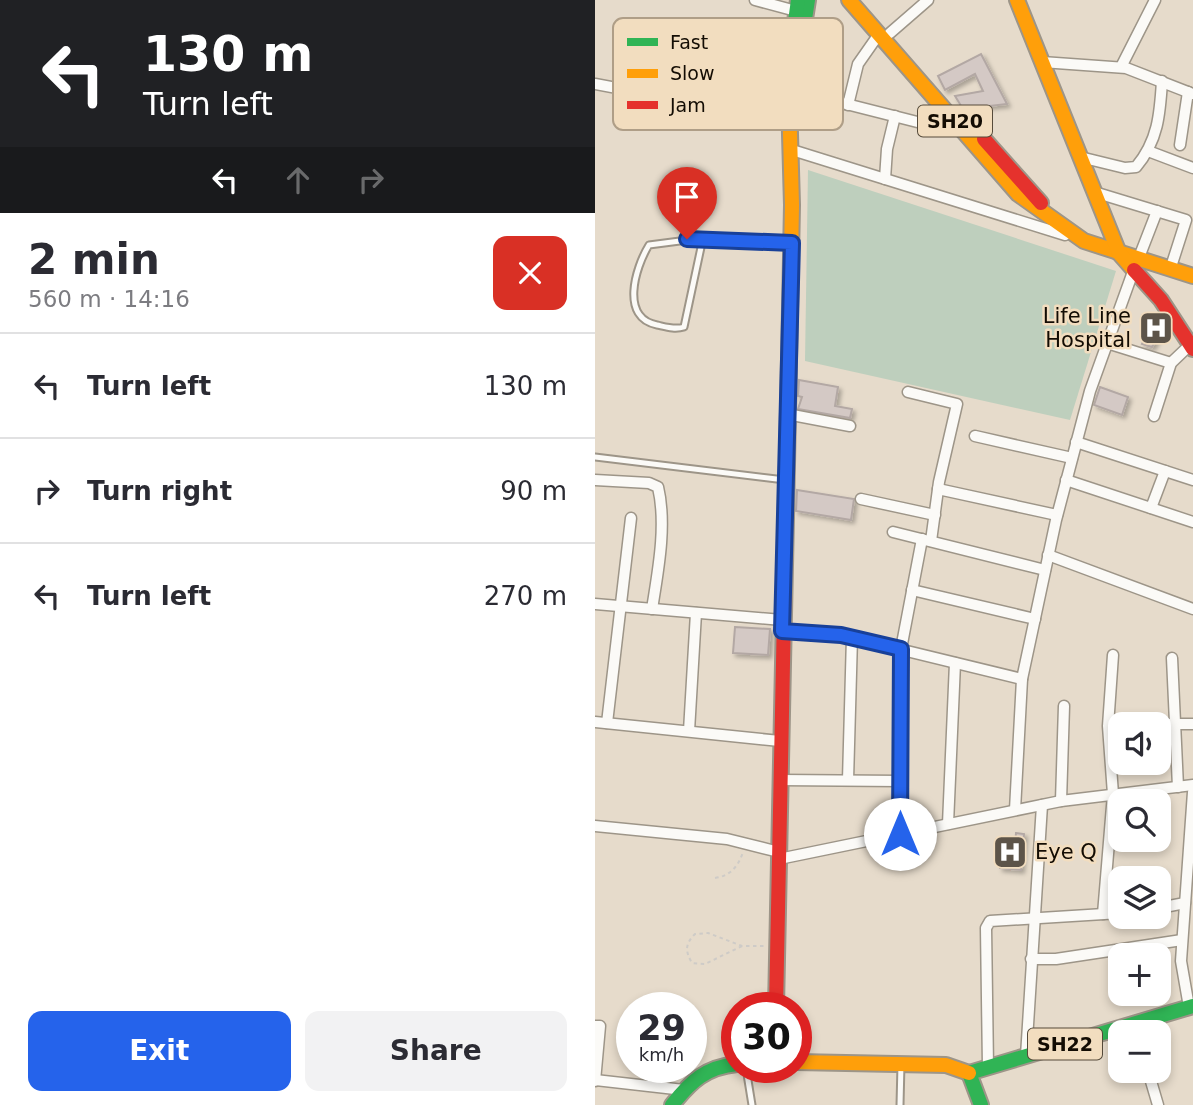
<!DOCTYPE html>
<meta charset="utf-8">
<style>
body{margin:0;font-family:"DejaVu Sans",sans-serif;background:#f2f2f3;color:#2b2b33;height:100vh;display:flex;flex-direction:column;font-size:26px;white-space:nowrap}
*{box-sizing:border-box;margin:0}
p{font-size:23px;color:#7c7c81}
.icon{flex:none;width:38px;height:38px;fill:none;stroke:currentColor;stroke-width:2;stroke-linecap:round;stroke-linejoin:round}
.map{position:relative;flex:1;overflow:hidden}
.side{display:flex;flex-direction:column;background:#fff;width:595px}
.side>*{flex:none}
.banner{background:#202124;color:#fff;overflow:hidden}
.tools{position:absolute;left:513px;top:712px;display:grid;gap:14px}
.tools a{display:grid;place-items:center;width:63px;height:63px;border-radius:14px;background:#fff;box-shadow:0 4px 10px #0003;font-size:35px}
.speed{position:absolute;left:21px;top:992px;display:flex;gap:14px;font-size:35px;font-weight:700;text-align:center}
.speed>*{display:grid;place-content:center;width:91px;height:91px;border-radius:50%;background:#fff;box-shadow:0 4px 10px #0003;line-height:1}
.speed small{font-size:18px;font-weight:400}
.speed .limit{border:10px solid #d22;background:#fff;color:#111}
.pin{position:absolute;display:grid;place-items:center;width:60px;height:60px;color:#fff;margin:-72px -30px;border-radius:50% 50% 50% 0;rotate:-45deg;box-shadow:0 0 7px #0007}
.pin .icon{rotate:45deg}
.me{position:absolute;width:77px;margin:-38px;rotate:0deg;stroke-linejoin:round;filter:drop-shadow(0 0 5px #0008)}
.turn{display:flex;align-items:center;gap:24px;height:147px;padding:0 28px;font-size:32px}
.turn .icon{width:91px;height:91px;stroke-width:2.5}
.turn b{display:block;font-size:49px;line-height:60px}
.lanes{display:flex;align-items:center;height:66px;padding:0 28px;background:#0003;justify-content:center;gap:35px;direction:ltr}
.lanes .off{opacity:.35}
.round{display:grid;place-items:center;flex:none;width:74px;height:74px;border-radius:14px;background:#f2f2f3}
.summary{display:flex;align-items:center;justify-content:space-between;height:119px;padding:0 28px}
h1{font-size:42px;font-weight:700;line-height:52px}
.button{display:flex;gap:14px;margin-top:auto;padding:14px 28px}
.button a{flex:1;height:80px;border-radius:14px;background:#2563eb;color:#fff;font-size:28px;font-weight:700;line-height:80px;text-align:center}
.button a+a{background:#f2f2f3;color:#2b2b33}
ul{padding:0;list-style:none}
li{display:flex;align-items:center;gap:21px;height:105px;padding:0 28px;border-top:2px solid #e1e1e2}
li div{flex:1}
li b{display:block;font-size:26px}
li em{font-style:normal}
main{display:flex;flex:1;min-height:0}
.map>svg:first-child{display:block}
.green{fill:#becfbd}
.building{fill:#d4c9c5;stroke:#b3a8a4;stroke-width:2;filter:url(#shadow)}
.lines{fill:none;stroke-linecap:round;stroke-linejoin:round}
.lane-casing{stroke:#9d9588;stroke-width:9}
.street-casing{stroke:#9d9588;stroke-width:13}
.fast-casing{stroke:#9d9588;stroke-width:18}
.slow-casing{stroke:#9d9588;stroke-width:18}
.jam-casing{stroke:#9d9588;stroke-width:18}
.path{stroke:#cecbc7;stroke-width:2;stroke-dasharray:3.5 3.5;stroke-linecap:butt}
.lane{stroke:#fbfaf7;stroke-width:5}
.street{stroke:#fbfaf7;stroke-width:10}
.fast{stroke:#30b455;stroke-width:14}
.slow{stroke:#ff9f0a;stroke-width:14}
.jam{stroke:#e5322d;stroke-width:14}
.route-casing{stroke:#184099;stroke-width:18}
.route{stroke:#2563eb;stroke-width:12}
.labels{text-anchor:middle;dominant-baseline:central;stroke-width:5;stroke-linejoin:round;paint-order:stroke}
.shield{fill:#f2ddbf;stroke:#564b3b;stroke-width:2}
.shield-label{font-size:19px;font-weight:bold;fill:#130c03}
.poi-label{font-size:21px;fill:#130c03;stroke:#f2ddbf;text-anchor:end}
.key{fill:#f2ddbf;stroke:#af9e87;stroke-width:2}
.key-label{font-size:19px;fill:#130c03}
</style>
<main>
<section class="side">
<div class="banner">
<div class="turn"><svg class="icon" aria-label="left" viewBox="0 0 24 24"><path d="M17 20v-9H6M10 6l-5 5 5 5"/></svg><div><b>130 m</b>Turn left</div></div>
<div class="lanes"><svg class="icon" aria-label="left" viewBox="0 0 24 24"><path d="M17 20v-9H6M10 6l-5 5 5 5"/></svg><svg class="icon off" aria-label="ahead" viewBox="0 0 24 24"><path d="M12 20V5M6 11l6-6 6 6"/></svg><svg class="icon off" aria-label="right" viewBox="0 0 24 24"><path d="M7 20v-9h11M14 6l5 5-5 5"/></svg></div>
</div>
<div class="summary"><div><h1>2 min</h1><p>560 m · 14:16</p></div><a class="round" style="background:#d93025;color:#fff"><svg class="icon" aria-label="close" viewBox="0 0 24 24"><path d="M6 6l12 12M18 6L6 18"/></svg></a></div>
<ul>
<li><svg class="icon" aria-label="left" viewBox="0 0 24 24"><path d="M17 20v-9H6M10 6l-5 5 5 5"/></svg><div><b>Turn left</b></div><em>130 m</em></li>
<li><svg class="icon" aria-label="right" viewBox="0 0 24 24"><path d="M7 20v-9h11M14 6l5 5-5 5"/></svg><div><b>Turn right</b></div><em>90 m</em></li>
<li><svg class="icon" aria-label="left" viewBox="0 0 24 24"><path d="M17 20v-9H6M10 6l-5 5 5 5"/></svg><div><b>Turn left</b></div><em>270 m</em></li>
</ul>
<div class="button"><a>Exit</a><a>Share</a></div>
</section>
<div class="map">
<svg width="598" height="1105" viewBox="0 0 598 1105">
<defs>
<filter id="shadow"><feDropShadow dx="3" dy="3" stdDeviation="2" flood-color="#0004"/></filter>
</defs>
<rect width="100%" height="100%" fill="#e6dbcb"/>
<!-- green -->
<polygon class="green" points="213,170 521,271 475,420 210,361"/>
<!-- building -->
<g class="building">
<polygon points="386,54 412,104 368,109 360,96 388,91 380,74 350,90 343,76"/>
<polygon points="561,318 569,325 557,347 547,344"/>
<polygon points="204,380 243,387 240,406 257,409 255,418 203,409 207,397 203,396"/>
<polygon points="505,387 533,397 527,415 499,405"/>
<polygon points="202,490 259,499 256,520 201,511"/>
<polygon points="140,627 175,629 173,655 138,653"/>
<polygon points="421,833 429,834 426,870 405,868 407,843 420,844"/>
</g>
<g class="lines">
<!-- lane casing -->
<g class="lane-casing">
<g id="lane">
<path d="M108,238l-19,89c-9,3 -18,0 -27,-2 -37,-7 -22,-57 -8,-80l54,-7 87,5"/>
<polyline points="0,457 190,480"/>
<polyline points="151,1068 157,1105"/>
<polyline points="305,1105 306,1064"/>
</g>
</g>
<!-- street casing -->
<g class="street-casing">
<g id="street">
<polyline points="160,0 201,11"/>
<polyline points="295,33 333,0"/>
<polyline points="447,62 531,68 598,94"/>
<polyline points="526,67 560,0"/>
<polyline points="0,84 196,121"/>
<polyline points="196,90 350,129 363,125"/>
<polyline points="253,105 263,64 284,34"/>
<polyline points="585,145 593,92"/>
<polyline points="197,150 470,235"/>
<polyline points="553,151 598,168"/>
<path d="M485,157l45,11 11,-1c22,-26 24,-53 26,-86"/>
<polyline points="290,179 292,149 300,116"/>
<polyline points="499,192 591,220 575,270"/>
<polyline points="543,260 562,211"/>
<polyline points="512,343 576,363"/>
<polyline points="313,392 362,404 344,482 336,541"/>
<polyline points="192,414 255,426"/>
<polyline points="559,416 576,363 595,345"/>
<polyline points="380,436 477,458"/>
<polyline points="481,442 598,480"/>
<path d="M0,480l54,3 9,4c9,38 0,84 -6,122"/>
<polyline points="471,480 598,522"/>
<polyline points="343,489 462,515"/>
<polyline points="266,499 340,515"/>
<polyline points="556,508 570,471"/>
<polyline points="298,532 450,570"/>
<polyline points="453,555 598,609"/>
<polyline points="317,590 440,619"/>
<polyline points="0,604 187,620"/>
<polyline points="187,631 246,635 427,679"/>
<polyline points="577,658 583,787"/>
<polyline points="0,722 185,741"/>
<polyline points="12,723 36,518"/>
<polyline points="550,724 598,724"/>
<polyline points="94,731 101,613"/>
<polyline points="185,780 305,781"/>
<polyline points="253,780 257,637"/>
<polyline points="466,801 469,706"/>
<polyline points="420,810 427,679 461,520 495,391 539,269"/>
<polyline points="353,824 360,663"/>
<polyline points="0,826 132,839 184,852"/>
<polyline points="305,834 306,649 327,539"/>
<polyline points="564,834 568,834"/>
<polyline points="184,859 466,801 598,785"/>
<polyline points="564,908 590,903"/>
<polyline points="508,914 518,794 513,726 518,655"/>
<polyline points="436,959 461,959 587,940"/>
<polyline points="594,1007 586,961 598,792"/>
<polyline points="0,1026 5,1026 0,1081"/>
<polyline points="431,1056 447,805"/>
<polyline points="393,1067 391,928 395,921 525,913"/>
<polyline points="553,1071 563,1105"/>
<polyline points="0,1080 89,1090"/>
</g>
</g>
<!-- fast casing -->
<g class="fast-casing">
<g id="fast">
<polyline points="207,38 213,0"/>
<polyline points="194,99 193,72 203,0"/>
<path d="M77,1105c19,-24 34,-38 65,-41"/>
<polyline points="386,1105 374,1073 598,1006"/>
</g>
</g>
<!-- slow casing -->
<g class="slow-casing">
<g id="slow">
<polyline points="254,0 423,194 489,241 598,276"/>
<polyline points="422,0 524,253 539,270"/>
<polyline points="191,516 197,205 194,99"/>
<polyline points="201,1062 351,1065 374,1073"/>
</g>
</g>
<!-- jam casing -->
<g class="jam-casing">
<g id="jam">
<polyline points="389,139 446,203"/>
<polyline points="539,270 566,300 598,349"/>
<polyline points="181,1008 191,516"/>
</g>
</g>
<!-- path -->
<g class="path">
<path d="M120,878c15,-2 23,-11 28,-26"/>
<path d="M147,946l-37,18 -13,-1c-7,-12 -7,-19 3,-29l13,-1 34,13h24"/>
</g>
<!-- lane -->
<use href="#lane" class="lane"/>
<!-- street -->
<use href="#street" class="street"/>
<!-- fast -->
<use href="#fast" class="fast"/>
<!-- slow -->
<use href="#slow" class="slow"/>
<!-- jam -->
<use href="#jam" class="jam"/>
</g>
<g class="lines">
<!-- route casing -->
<g class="route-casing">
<polyline id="route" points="92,239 197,243 187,631 246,635 306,649 305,834"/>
</g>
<!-- route -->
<use href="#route" class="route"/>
</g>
<!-- icons -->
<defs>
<g id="hospital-square" transform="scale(1.75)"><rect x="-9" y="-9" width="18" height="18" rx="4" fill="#5d5449" stroke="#f2ddbf"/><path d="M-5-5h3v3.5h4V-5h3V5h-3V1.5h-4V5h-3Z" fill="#fff"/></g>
</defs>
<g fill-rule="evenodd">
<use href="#hospital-square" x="561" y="328"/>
<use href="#hospital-square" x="415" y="852"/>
</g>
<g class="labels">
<!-- shield labels -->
<g class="shield">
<rect x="323" y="105.5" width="74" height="31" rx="5"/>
<rect x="433" y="1028.5" width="74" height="31" rx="5"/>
</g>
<g class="shield-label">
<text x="360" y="121">SH20</text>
<text x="470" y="1044">SH22</text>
</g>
<!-- poi labels -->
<g class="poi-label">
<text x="536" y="316">Life Line<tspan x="536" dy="24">Hospital</tspan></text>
<text x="440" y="852" text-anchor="start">Eye Q</text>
</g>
</g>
<!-- legend -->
<rect x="18" y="18" width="230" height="112" rx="10" class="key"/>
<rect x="32" y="38" width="31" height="8" fill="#30b455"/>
<rect x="32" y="69" width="31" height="9" fill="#ff9f0a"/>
<rect x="32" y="101" width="31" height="8" fill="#e5322d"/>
<g class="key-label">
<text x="75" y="49">Fast</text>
<text x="75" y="80">Slow</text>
<text x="75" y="112">Jam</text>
</g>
</svg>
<div class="tools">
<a><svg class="icon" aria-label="sound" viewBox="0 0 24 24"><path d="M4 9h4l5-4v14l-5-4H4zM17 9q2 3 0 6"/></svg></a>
<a><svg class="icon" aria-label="search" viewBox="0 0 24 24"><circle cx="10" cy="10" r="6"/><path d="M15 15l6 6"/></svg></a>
<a><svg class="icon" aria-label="layers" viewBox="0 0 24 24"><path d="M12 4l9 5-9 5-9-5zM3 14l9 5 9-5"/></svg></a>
<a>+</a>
<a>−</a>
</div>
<div class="speed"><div>29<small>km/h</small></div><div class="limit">30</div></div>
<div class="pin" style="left:92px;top:239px;background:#d93025"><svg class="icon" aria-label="arrive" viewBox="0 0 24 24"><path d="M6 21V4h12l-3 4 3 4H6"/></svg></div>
<svg class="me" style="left:305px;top:834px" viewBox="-20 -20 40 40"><circle r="19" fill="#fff"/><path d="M0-13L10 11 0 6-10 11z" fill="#2563eb"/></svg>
</div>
</main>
